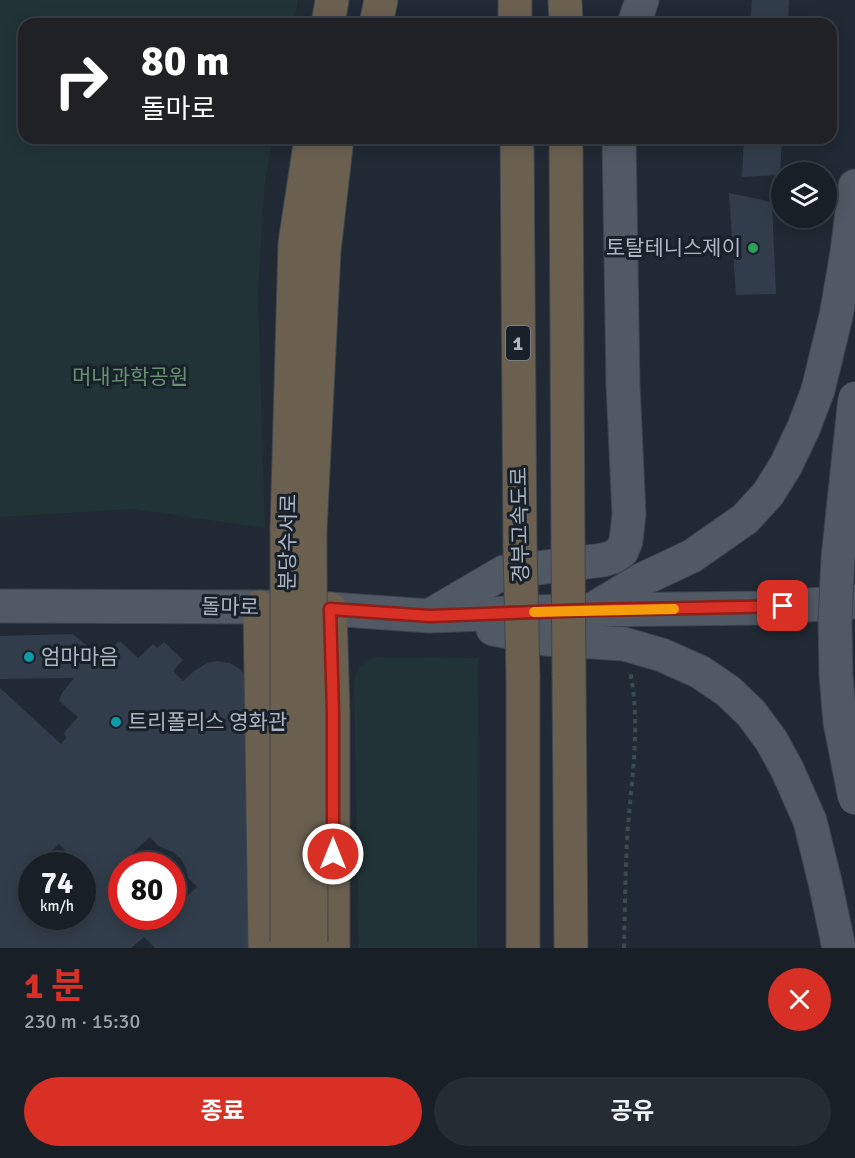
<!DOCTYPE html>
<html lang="ko">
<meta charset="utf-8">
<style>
body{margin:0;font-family:Signika,"Noto Sans KR",sans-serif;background:#252c33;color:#f1f3f6;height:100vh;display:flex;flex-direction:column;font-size:22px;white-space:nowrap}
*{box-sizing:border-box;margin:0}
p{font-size:20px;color:#9fa2a7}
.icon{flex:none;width:33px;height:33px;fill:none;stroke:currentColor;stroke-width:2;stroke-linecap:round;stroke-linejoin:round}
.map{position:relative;height:948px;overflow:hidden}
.panel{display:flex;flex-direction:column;background:#181f27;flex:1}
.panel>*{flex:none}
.banner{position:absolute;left:18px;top:18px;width:819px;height:126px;border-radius:18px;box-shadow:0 3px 15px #0003,0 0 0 2px #363d44;background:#202124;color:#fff;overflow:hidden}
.controls{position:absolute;left:771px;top:162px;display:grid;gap:12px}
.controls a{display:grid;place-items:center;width:66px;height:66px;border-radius:50%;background:#181f27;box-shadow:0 3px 15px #0003,0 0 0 2px #363d44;font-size:30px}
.speed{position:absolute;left:18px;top:852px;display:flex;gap:12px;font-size:30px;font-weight:700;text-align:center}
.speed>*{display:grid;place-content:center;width:78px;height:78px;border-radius:50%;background:#181f27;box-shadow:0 3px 15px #0003,0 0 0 2px #363d44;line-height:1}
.speed small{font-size:15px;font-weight:400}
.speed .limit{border:9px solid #d22;background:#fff;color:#111}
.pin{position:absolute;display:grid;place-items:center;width:51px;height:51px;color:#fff;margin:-26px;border-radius:12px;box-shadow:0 3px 9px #0006}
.me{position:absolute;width:66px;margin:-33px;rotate:0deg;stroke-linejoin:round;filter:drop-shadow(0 0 4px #0008)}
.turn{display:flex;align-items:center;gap:21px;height:126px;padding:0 24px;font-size:27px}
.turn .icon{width:78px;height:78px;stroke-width:2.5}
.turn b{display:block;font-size:42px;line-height:51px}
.round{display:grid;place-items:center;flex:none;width:63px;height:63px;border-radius:32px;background:#252c33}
.summary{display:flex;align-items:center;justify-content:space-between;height:102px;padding:0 24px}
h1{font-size:36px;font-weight:700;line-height:45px;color:#d93025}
.cta{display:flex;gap:12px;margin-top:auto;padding:12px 24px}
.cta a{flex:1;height:69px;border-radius:36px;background:#d93025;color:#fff;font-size:24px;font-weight:700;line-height:69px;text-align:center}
.cta a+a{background:#252c33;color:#f1f3f6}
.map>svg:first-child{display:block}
.green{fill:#213336}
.building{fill:#323d4b;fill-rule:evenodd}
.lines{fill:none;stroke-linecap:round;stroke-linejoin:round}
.primary-casing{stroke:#3c444f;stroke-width:35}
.highway-casing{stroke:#3d4550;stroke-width:35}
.path{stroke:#3a4d4e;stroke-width:4;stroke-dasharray:4.5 4.5;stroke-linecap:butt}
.primary{stroke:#515965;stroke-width:33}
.highway{stroke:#6b6050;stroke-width:33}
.primary-bridge-casing{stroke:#3c444f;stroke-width:35;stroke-linecap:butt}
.highway-bridge-casing{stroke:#3d4550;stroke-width:35;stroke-linecap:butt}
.primary-bridge{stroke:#515965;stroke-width:33}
.highway-bridge{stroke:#6b6050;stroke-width:33}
.route-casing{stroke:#8d1f18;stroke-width:15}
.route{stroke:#d93025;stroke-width:10}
.slow{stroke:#f59e0b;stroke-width:10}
.leisure-dot{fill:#2e9e5b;stroke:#182029;stroke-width:2}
.culture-dot{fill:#0f9aa8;stroke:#182029;stroke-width:2}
.labels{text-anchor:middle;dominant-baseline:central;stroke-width:6;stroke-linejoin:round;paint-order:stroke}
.shield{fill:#182029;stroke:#808894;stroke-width:1.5}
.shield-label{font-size:20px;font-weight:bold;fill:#adb5c2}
.poi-label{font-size:21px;fill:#adb5c2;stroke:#182029;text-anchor:start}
.park-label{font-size:21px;fill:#66916f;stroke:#182029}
.street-label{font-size:21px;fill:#adb5c2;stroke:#182029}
</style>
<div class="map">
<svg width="855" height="948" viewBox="0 0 855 948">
<rect width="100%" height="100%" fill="#202934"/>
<!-- green -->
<g class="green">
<polygon points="0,0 298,0 294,24 24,24 24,138 273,138 265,182 258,293 265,528 134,509 0,517"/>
<path d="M378,657l100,1 -1,290h-118l-5,-268c6,-15 8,-19 24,-23z"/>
</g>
<!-- building -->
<g class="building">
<polygon points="752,0 789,0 788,24 750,24"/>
<polygon points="744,138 782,138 780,175 742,177"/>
<polygon points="729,193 772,202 776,294 736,295"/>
<path d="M73,634l25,21 22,-14 18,17 15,-14 4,4 7,-6 19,18 -10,11 10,10 10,-9 14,-9 10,-2 13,2 11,7 8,11 4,267h-98l-11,-11 -13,11h-131v-260l61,56 6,-7 -4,-3 15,-17 -19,-16 3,-8 12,-15 -74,1v-43zM150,837l8,9 15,6 8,7 5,9 2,10 9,9 -25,23v6h-50v-20l-4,-17 4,-13 5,-8zM59,844l21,22h2v2l14,14 -14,13v21h-50v-50h8l-2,-3z"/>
</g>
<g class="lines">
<!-- primary casing -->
<g class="primary-casing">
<g id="primary">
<polyline points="634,24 642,0"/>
<polyline points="0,606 260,607 330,609 430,616 592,610 762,608 855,602"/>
<polyline points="593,609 641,580 692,556 745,519 768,494 786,465 804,427 818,390 836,316 847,253 855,186"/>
<polyline points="434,613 504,572 603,560 613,557 622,551 626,541 629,514 623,385 619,138"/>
<polyline points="493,629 546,639 624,644 662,655 700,672 728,691 751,713 771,740 787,769 810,821 825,882 839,948"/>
</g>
</g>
<!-- highway casing -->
<g class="highway-casing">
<g id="highway">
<polyline points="515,0 515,24"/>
<polyline points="565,0 566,24"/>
<polyline points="328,24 332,0"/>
<polyline points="376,24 381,0"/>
<polyline points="517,138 520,547"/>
<polyline points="566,138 568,544"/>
<polyline points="287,529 295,243 311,138"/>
<polyline points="310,530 324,251 337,138"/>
<polyline points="260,607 265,948"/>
<polyline points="330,609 333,713 333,948"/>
<polyline points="569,676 571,948"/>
<polyline points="523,948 523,677"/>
</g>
</g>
<!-- path -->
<path class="path" d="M624,948c1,-35 1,-71 3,-106 3,-57 15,-114 3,-171"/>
<!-- primary -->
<use href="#primary" class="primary"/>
<!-- highway -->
<use href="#highway" class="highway"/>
<!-- primary-bridge casing -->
<g class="primary-bridge-casing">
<polyline id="primary-bridge" points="855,398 838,558 835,620 836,675 840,722 855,798"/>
</g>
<!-- highway-bridge casing -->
<g class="highway-bridge-casing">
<g id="highway-bridge">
<polyline points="310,530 311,942"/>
<polyline points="568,544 569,676"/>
<polyline points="520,547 523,677"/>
<polyline points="287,942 287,529"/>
</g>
</g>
<!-- primary-bridge -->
<use href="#primary-bridge" class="primary-bridge"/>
<!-- highway-bridge -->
<use href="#highway-bridge" class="highway-bridge"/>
</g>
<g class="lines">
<!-- route casing -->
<g class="route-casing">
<polyline id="route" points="333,854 333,713 330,609 430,616 592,610 783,606"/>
</g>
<!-- route -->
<use href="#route" class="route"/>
<!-- slow -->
<polyline class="slow" points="534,612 674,609"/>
</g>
<!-- markers -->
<circle class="leisure-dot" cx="753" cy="248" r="6"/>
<g class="culture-dot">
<circle cx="29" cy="657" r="6"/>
<circle cx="116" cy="722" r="6"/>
</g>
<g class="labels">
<!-- shield labels -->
<rect class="shield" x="506" y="326" width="24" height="34" rx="4.5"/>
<g class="shield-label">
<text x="518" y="343">1</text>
</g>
<!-- poi labels -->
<g class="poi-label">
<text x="741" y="248" text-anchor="end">토탈테니스제이</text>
<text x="41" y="657">엄마마음</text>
<text x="128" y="722">트리폴리스 영화관</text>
</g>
<!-- park labels -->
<g class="park-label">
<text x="130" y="377">머내과학공원</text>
</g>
<!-- street labels -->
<g class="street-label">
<text transform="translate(520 525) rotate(-91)">경부고속도로</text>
<text transform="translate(288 542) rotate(-89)">분당수서로</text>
<text transform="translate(230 607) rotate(1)">돌마로</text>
</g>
</g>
</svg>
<div class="controls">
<a><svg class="icon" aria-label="layers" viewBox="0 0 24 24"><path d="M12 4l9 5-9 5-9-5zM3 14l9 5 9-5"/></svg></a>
</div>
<div class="speed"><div>74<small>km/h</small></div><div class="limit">80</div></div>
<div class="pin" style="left:783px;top:606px;background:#d93025"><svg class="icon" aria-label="arrive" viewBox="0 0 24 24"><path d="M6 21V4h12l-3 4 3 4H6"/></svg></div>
<svg class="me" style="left:333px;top:854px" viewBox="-20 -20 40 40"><circle r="17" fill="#d93025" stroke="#fff" stroke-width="3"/><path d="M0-11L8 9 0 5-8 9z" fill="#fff"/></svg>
<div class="banner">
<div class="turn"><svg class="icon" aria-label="right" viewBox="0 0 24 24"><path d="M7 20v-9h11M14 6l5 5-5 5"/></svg><div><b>80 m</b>돌마로</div></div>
</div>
</div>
<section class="panel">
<div class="summary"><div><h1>1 분</h1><p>230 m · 15:30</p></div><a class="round" style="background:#d93025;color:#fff"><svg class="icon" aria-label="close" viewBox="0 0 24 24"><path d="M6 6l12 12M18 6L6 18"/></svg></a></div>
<div class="cta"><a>종료</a><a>공유</a></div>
</section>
